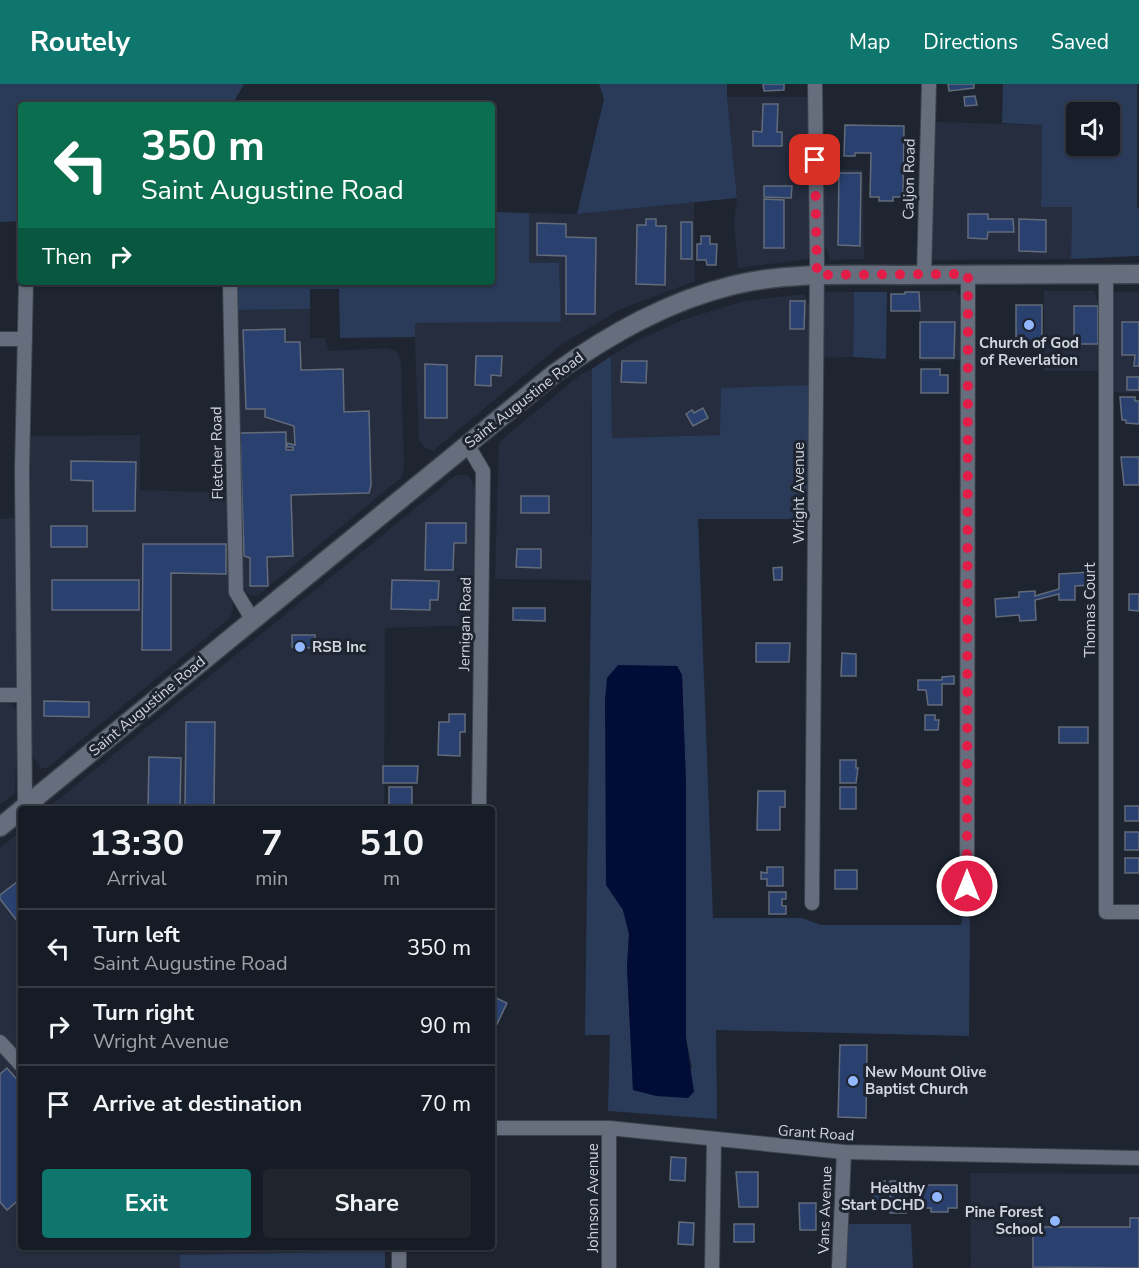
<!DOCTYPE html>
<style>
body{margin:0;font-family:"Nunito Sans",sans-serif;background:#1f252d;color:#f1f3f6;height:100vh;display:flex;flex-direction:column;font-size:22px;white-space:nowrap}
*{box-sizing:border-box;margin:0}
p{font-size:20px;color:#9ea1a7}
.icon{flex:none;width:33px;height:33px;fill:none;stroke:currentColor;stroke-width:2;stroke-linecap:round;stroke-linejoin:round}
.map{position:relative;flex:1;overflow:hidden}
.details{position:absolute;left:18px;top:722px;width:477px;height:444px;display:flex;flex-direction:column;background:#161c25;border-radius:6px;box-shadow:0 2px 4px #0004,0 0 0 2px #353a42}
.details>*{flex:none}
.guide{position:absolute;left:18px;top:18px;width:477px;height:183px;border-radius:6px;box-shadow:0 2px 4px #0004,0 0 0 2px #353a42;background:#0b6e4f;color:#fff;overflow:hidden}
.controls{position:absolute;left:1066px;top:18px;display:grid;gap:12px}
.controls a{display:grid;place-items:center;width:54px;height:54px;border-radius:6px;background:#161c25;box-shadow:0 2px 4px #0004,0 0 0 2px #353a42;font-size:30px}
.pin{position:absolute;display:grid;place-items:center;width:51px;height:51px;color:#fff;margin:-26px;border-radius:12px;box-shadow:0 3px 9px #0006}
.me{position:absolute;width:66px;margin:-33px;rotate:0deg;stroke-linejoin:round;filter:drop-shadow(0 0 4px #0008)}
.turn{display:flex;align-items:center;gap:21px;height:126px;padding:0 24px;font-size:27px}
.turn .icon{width:78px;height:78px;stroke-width:2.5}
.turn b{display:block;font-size:42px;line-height:51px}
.then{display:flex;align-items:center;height:57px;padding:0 24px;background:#0003;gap:12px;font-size:22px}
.eta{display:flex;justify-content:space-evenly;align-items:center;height:102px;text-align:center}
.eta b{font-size:36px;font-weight:700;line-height:42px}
.action{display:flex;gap:12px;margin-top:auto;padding:12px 24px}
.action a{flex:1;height:69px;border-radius:6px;background:#0f766e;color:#fff;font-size:24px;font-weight:700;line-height:69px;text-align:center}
.action a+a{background:#1f252d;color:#f1f3f6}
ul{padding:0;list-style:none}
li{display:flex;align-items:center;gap:18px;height:78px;padding:0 24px;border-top:2px solid #353a42}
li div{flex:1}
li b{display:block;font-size:22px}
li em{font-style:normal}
header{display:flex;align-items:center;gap:36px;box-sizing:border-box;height:84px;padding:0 30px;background:#0f766e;color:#fff}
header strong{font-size:28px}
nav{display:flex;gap:33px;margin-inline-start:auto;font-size:21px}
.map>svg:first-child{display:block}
.built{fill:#252d3f}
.green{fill:#2a3a59;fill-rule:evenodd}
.water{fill:#010d37}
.building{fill:#2a4170;stroke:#636b7a;stroke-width:1.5}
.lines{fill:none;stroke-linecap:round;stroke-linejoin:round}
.street-casing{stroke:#3c424c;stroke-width:16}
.secondary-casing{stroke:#3c424c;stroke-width:21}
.street{stroke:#666e7d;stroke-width:14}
.secondary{stroke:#666e7d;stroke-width:18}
.route{stroke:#e11d48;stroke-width:10;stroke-dasharray:0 18}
.poi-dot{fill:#92b7fd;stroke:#1e2531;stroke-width:2}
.labels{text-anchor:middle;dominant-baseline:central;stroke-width:6;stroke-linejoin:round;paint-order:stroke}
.street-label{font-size:15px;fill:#d1d6de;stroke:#1e2531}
.poi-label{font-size:15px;font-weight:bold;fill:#d1d6de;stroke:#1e2531;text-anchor:start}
</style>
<header>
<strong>Routely</strong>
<nav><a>Map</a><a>Directions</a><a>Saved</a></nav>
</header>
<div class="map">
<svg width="1139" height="1184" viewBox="0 0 1139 1184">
<rect width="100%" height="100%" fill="#1e2531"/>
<!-- built -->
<g class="built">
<polygon points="727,13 808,13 809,175 738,184 734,139 737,114"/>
<polygon points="935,38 1042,41 1041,123 1072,123 1071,175 927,176"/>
<polygon points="823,85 863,86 864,175 830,176 824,157"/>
<polygon points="694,118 695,197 621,225 562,260 433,367 425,364 419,357 414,239 561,238 559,179 529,179 529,129 577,130"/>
<polygon points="920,207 956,207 961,213 963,233 964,276 919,277"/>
<polygon points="1044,207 1094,207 1100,223 1100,287 1044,287"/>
<polygon points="826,208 854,208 853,273 820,274 823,211"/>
<polygon points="1115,208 1139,208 1139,309 1111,308 1112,212"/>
<polygon points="805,210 812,234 811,301 721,351 612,354 611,272 638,256 685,235 744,217"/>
<polygon points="310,225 310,254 325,254 329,267 388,264 397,268 401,278 404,380 402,393 257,512 249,511 241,501 237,226"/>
<polygon points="592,285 591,496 495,495 499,358 580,291"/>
<polygon points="140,351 140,406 229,409 233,525 230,534 47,684 41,684 30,668 28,352"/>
<polygon points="456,391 468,391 475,403 476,541 385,544 384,724 48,724"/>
<polygon points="15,434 16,606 0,606 0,435"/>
<polygon points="0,616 9,617 18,628 15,709 0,721"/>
<polygon points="21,747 21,972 0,949 0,764"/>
<polygon points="0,969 21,992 21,1162 385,1162 385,1167 180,1171 180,1184 0,1184"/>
<polygon points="970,1089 1139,1090 1139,1184 971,1184"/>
</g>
<!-- green -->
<g class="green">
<polygon points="0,0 244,0 232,21 21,21 21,137 0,138"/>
<polygon points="599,0 727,0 727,13 737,114 577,130 604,15"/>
<path d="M1003,0h134v124l2,1v47l-68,3 1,-52h-31l1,-82 -40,-2zM1077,28h33v34h-33z"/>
<polygon points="492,128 529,129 529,179 559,179 561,238 415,239 415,253 340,254 339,205 310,205 310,225 237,226 237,198 492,198"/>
<polygon points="854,208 887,208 886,275 853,273"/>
<path d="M611,272l1,82 108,-3 1,-47 90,-3 -4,134h-109l15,399h89l19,7h140l1,-9 8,2 -1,118 -253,-6 1,89 -109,-8 2,-76h-25l7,-519v-147zM677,582l5,9 4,109v254l6,30 -59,22 -6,-123 2,-33 -6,-24z"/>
<polygon points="845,1140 911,1140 913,1184 846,1184"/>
<polygon points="385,1167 385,1184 180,1184 180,1171"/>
</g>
<!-- water -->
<polygon class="water" points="618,581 677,582 682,591 686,700 686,954 694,1008 688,1014 656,1012 633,1006 627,883 629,850 623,826 606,801 605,616 607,594"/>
<!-- building -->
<g class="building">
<polygon points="763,0 784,0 784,6 764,7"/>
<polygon points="948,0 974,0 974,4 949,7"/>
<polygon points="975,12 977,21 965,22 964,13"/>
<polygon points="763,20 778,20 777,48 782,48 782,62 753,62 753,47 762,48"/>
<polygon points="845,41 904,42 903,113 893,113 893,117 879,117 879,113 870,113 871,69 855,69 855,72 844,72"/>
<polygon points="839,89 861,89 860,162 838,161"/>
<polygon points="764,102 792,102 791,114 764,113"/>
<polygon points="764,115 784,116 784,164 764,164"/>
<polygon points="968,130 988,130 988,135 1013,135 1014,148 988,148 987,155 968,154"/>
<polygon points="646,135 656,135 656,142 666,142 665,201 636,200 637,141 646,141"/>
<polygon points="1019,135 1046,136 1046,168 1019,167"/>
<rect x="681" y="138" width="11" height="37"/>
<polygon points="537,139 566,140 566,153 596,154 595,230 566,230 566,172 537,171"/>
<polygon points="701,152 710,152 710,160 717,160 716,181 707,181 706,176 697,176 697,160 701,160"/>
<polygon points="905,208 919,208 920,227 891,227 891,210 905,210"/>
<polygon points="790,217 805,217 804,245 790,245"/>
<rect x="1016" y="221" width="26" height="40"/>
<rect x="1074" y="222" width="24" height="38"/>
<polygon points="920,238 955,238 954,274 920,274"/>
<polygon points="1122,238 1139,238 1139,282 1134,282 1135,271 1122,271"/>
<polygon points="285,245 285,258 300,258 301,286 343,285 344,328 369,327 371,401 369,409 291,411 293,472 267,473 268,502 250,502 250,474 244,472 240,349 286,348 286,366 293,366 293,363 287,363 287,359 295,361 294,342 265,333 265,325 246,325 243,246"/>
<polygon points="476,272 502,272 501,292 491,291 491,302 475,301"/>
<polygon points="622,277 647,277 646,299 621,298"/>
<polygon points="425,280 447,281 447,334 425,334"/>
<polygon points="921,285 940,285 940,291 948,291 948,309 921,309"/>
<rect x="1127" y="293" width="12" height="13"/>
<polygon points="1120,313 1135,313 1135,317 1139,317 1139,340 1126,339 1126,336 1122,336"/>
<polygon points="703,324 708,334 693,342 686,330 692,326 694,329"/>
<polygon points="1121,373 1139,373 1139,401 1124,401"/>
<polygon points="71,377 136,378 135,427 93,427 93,397 71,396"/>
<rect x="521" y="412" width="28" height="17"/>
<polygon points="426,439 466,439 466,459 454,459 453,486 425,486"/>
<rect x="51" y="442" width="36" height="21"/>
<polygon points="143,460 226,460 226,490 171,489 171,566 142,566"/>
<polygon points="517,465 541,465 541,484 516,483"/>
<polygon points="782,483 782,496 774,496 773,484"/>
<polygon points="1091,488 1091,501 1075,502 1075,516 1059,516 1059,510 1035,516 1036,536 1020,537 1019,531 996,533 995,515 1019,513 1019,508 1035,507 1035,512 1059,505 1059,490"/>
<rect x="52" y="496" width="87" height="30"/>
<polygon points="392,496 439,497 438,516 430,516 430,526 391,525"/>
<polygon points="1129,510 1139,510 1139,527 1129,526"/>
<polygon points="513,524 545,524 545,537 513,536"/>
<polygon points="292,551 315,551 314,564 292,563"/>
<polygon points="756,559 790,559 789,578 756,578"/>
<polygon points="842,569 856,570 856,592 841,592"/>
<polygon points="954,592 954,600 942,600 942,621 928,621 926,606 918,606 918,596 942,596 942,593"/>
<polygon points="44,617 89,618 89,633 44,632"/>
<polygon points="449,630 465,630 465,648 460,648 460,672 438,671 439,638 449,638"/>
<polygon points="925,631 935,631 935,636 939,636 938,646 925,646"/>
<polygon points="186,638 215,638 214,724 185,724"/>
<rect x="1059" y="643" width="29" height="16"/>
<polygon points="149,673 181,674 180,724 148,724"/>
<polygon points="840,676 856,676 856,684 858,684 856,699 840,699"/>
<polygon points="383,682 418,682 417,699 383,699"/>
<rect x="389" y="703" width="23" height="21"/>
<rect x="840" y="703" width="16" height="22"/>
<polygon points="758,707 785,707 785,723 780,723 780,746 757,746"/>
<rect x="1125" y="722" width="14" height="15"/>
<rect x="1125" y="748" width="14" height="18"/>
<rect x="1125" y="774" width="14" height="15"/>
<polygon points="767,783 783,783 783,802 767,802 767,795 761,795 761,788 767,789"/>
<rect x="835" y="786" width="22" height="19"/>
<polygon points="21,795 21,836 18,838 0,815 0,811"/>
<polygon points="769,808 786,808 786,815 782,815 782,822 786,822 786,830 769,830"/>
<polygon points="492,912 507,919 497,940 492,938"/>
<polygon points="840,961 867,961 866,1034 838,1033"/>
<polygon points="7,984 21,1000 21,1114 7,1126 0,1118 0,990"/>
<polygon points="671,1073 686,1074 685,1097 670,1096"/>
<polygon points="736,1088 758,1088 758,1123 739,1123"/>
<rect x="874" y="1097" width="11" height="22"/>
<rect x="890" y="1097" width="16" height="32"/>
<polygon points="918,1101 957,1101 957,1124 948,1124 948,1128 931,1128 931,1124 918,1124"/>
<polygon points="799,1119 816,1119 816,1146 800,1146"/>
<polygon points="1130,1134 1139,1134 1139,1184 1033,1183 1033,1143 1130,1143"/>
<polygon points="679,1138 694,1139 693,1161 678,1160"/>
<rect x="734" y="1140" width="20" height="18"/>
</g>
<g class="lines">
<!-- street casing -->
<g class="street-casing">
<g id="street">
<polyline points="1106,190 1106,828 1139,828"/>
<polyline points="924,191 929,0"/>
<polyline points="230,198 236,508 252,535"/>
<polyline points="0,255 25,255"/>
<polyline points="467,360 483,387 479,724"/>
<polyline points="0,611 23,611"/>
<polyline points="25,722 22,386 26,198"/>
<polyline points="812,819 817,178 815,0"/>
<polyline points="967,825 968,191"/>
<polyline points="0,958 21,981"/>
<polyline points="492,1044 609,1044 844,1068 1139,1074"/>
<polyline points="399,1184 399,1162"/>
<polyline points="609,1184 609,1044"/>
<polyline points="712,1184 714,1056"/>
<polyline points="839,1184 844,1068"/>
</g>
</g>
<!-- secondary casing -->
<g class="secondary-casing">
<g id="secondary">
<path d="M23,724l532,-435c55,-39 113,-72 179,-88 54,-13 112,-10 168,-10 79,-1 158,-1 237,-1"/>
<polyline points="0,743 21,726"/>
</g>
</g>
<!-- street -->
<use href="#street" class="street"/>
<!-- secondary -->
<use href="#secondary" class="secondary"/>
</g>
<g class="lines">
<!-- route -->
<polyline class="route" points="815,76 817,191 968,190 967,802"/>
</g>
<!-- markers -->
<g class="poi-dot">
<circle cx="1029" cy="241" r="6"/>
<circle cx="300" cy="563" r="6"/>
<circle cx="853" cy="997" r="6"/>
<circle cx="937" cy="1113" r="6"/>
<circle cx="1055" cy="1137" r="6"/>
</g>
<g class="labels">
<!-- street labels -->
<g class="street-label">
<text transform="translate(909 95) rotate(-89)">Caljon Road</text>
<text transform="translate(524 316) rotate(-38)">Saint Augustine Road</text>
<text transform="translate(217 369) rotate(-91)">Fletcher Road</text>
<text transform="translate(799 409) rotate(-90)">Wright Avenue</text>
<text transform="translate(1090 526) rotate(-90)">Thomas Court</text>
<text transform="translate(465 540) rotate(-89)">Jernigan Road</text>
<text transform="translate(147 622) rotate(-40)">Saint Augustine Road</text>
<text transform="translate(816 1049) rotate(4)">Grant Road</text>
<text transform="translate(593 1114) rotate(-90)">Johnson Avenue</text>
<text transform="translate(825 1126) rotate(-88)">Vans Avenue</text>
</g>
<!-- poi labels -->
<g class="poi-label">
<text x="1029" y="259" text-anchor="middle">Church of God<tspan x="1029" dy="17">of Reverlation</tspan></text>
<text x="312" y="563">RSB Inc</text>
<text x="865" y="988">New Mount Olive<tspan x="865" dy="17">Baptist Church</tspan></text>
<text x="925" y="1104" text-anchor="end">Healthy<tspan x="925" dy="17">Start DCHD</tspan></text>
<text x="1043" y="1128" text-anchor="end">Pine Forest<tspan x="1043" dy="17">School</tspan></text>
</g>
</g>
</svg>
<div class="controls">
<a><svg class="icon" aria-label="sound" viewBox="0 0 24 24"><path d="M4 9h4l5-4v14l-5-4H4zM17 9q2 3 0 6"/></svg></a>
</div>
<div class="pin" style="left:815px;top:76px;background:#d93025"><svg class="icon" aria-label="arrive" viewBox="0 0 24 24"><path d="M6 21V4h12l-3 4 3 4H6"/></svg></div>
<svg class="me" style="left:967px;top:802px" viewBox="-20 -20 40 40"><circle r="17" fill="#e11d48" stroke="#fff" stroke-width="3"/><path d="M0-11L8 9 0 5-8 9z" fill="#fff"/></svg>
<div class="guide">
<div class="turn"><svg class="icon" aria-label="left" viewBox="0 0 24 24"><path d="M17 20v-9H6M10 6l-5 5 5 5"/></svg><div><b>350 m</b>Saint Augustine Road</div></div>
<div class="then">Then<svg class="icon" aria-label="right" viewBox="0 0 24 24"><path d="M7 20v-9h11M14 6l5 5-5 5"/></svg></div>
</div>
<section class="details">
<div class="eta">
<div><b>13:30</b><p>Arrival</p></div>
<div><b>7</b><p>min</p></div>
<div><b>510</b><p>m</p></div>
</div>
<ul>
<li><svg class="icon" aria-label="left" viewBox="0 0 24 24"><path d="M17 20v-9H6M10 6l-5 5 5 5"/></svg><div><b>Turn left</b><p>Saint Augustine Road</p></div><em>350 m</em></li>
<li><svg class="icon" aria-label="right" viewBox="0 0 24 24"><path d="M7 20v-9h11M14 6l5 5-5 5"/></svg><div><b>Turn right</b><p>Wright Avenue</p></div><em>90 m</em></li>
<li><svg class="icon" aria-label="arrive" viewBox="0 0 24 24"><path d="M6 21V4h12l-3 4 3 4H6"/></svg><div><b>Arrive at destination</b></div><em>70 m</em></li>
</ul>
<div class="action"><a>Exit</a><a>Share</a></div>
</section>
</div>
